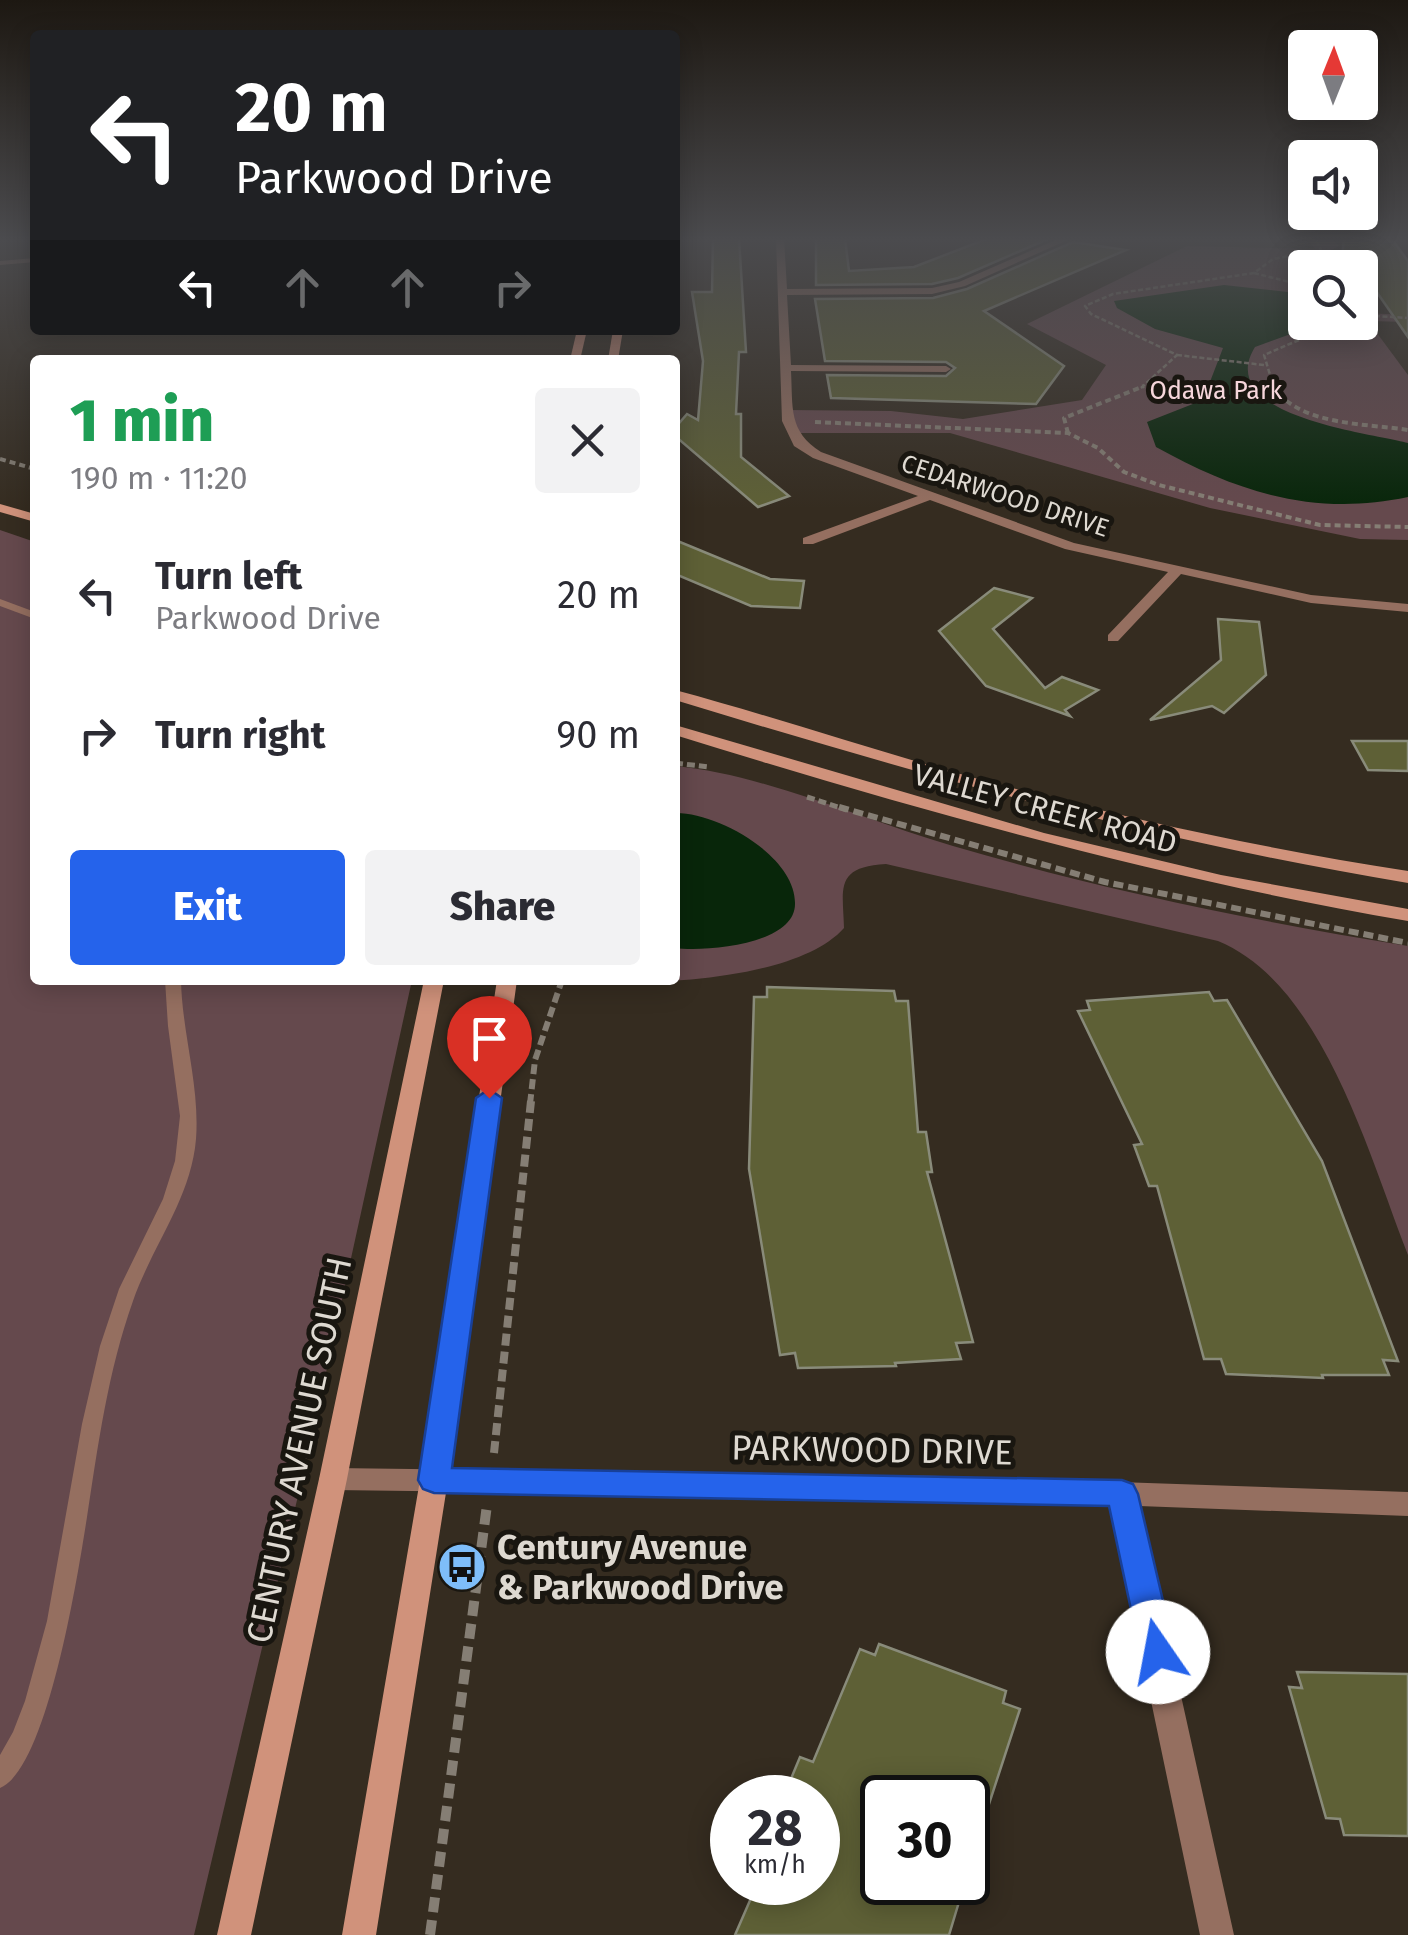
<!DOCTYPE html>
<meta charset="utf-8">
<style>
body{margin:0;font-family:"Fira Sans",sans-serif;background:#f2f2f3;color:#2b2b33;height:100vh;display:flex;flex-direction:column;font-size:38px;white-space:nowrap}
*{box-sizing:border-box;margin:0}
p{font-size:32px;color:#7c7c81}
.icon{flex:none;width:55px;height:55px;fill:none;stroke:currentColor;stroke-width:2;stroke-linecap:round;stroke-linejoin:round}
.map{position:relative;flex:1;overflow:hidden}
.sheet{position:absolute;left:30px;top:355px;width:650px;height:630px;display:flex;flex-direction:column;background:#fff;border-radius:10px;box-shadow:0 5px 25px #0003}
.sheet>*{flex:none}
.guide{position:absolute;left:30px;top:30px;width:650px;height:305px;border-radius:10px;box-shadow:0 5px 25px #0003;background:#202124;color:#fff;overflow:hidden}
.needle{width:65px;rotate:1deg}
.tools{position:absolute;left:1288px;top:30px;display:grid;gap:20px}
.tools a{display:grid;place-items:center;width:90px;height:90px;border-radius:10px;background:#fff;box-shadow:0 5px 25px #0003;font-size:50px}
.speed{position:absolute;left:710px;top:1775px;display:flex;gap:20px;font-size:50px;font-weight:700;text-align:center}
.speed>*{display:grid;place-content:center;width:130px;height:130px;border-radius:50%;background:#fff;box-shadow:0 5px 25px #0003;line-height:1}
.speed small{font-size:25px;font-weight:400}
.speed .limit{border:5px solid #111;border-radius:15px;background:#fff;color:#111}
.pin{position:absolute;display:grid;place-items:center;width:85px;height:85px;color:#fff;margin:-102px -42px;border-radius:50% 50% 50% 0;rotate:-45deg;box-shadow:0 0 10px #0007}
.pin .icon{rotate:45deg}
.me{position:absolute;width:110px;margin:-55px;rotate:348deg;stroke-linejoin:round;filter:drop-shadow(0 0 8px #0008)}
.turn{display:flex;align-items:center;gap:35px;height:210px;padding:0 40px;font-size:45px}
.turn .icon{width:130px;height:130px;stroke-width:2.5}
.turn b{display:block;font-size:70px;line-height:85px}
.lanes{display:flex;align-items:center;height:95px;padding:0 40px;background:#0003;justify-content:center;gap:50px;direction:ltr}
.lanes .off{opacity:.35}
.round{display:grid;place-items:center;flex:none;width:105px;height:105px;border-radius:10px;background:#f2f2f3}
.headline{display:flex;align-items:center;justify-content:space-between;height:170px;padding:0 40px}
h1{font-size:60px;font-weight:800;line-height:75px;color:#1e9e55}
.action{display:flex;gap:20px;margin-top:auto;padding:20px 40px}
.action a{flex:1;height:115px;border-radius:10px;background:#2563eb;color:#fff;font-size:40px;font-weight:800;line-height:115px;text-align:center}
.action a+a{background:#f2f2f3;color:#2b2b33}
ul{padding:0;list-style:none}
li{display:flex;align-items:center;gap:30px;height:140px;padding:0 40px}
li div{flex:1}
li b{display:block;font-size:38px}
li em{font-style:normal}
.map>svg:first-child{display:block}
.green{fill:#65494d}
.water{fill:#08260a}
.building{fill:#5e6036;stroke:#898b7a;stroke-width:2.5}
.lines{fill:none;stroke-linecap:round;stroke-linejoin:round}
.path-far5{stroke:#857e74;stroke-width:2.5;stroke-dasharray:5 2.5;stroke-linecap:butt}
.path-far4{stroke:#857e74;stroke-width:4;stroke-dasharray:6 4;stroke-linecap:butt}
.path-far3{stroke:#857e74;stroke-width:5;stroke-dasharray:8 4;stroke-linecap:butt}
.path-far2{stroke:#857e74;stroke-width:6;stroke-dasharray:10 5;stroke-linecap:butt}
.path-far1{stroke:#857e74;stroke-width:8;stroke-dasharray:12 6;stroke-linecap:butt}
.path{stroke:#857e74;stroke-width:10;stroke-dasharray:15 8;stroke-linecap:butt}
.service{fill:#956f60;fill-rule:evenodd}
.minor{fill:#956f60;fill-rule:evenodd}
.secondary{fill:#d0927b;fill-rule:evenodd}
.route{fill:#2563eb;stroke:#184099;stroke-width:2.5}
.labels{text-anchor:middle;dominant-baseline:central;stroke-width:10;stroke-linejoin:round;paint-order:stroke}
.far-park-label{font-size:25px;fill:#f6d6db;stroke:#191610}
.far-street-label{font-size:25px;fill:#ded9d1;stroke:#191610}
.street-label{font-size:30px;fill:#ded9d1;stroke:#191610}
.near-street-label{font-size:35px;fill:#ded9d1;stroke:#191610}
.near-poi-label{font-size:35px;font-weight:bold;fill:#ded9d1;stroke:#191610;text-anchor:start}
</style>
<div class="map">
<svg width="1408" height="1935" viewBox="0 0 1408 1935">
<rect width="100%" height="100%" fill="#352c20"/>
<!-- green -->
<g class="green">
<polygon points="1307,238 1330,238 1339,246 1295,268 1305,274 1305,322 1360,322 1360,306 1364,313 1408,315 1408,322 1368,321 1408,375 1408,540 1360,539 1210,508 950,433 791,433 787,410 891,411 963,419 1082,400 1106,365 1027,324 1187,246 1315,249"/>
<polygon points="0,530 35,542 35,980 412,980 311,1441 194,1935 0,1935"/>
<path d="M675,766c88,8 191,55 278,80 150,44 301,75 455,100v309c-39,-99 -85,-271 -190,-314l-332,-77c-52,3 -43,25 -42,64 -49,55 -206,58 -275,53l106,-1z"/>
</g>
<!-- water -->
<g class="water">
<path d="M1224,285l81,9v28l16,1 -66,24c-43,70 119,86 153,96v54c-94,20 -171,-5 -252,-50l-9,-25 56,-22 20,-52 -68,-19 -38,-21 -3,-7z"/>
<path d="M675,813c42,-1 121,43 120,91 0,41 -91,48 -120,44z"/>
</g>
<!-- building -->
<g class="building">
<polygon points="713,238 739,238 746,352 739,352 736,414 741,414 741,457 789,496 758,507 675,436 675,428 687,414 698,420 703,361 692,292 712,292"/>
<polygon points="816,238 845,238 849,271 914,267 989,238 1050,238 958,278 932,284 816,285"/>
<polygon points="1344,238 1394,242 1408,261 1408,337 1360,268 1341,268"/>
<polygon points="1073,242 1126,250 984,311 1064,366 1036,404 831,398 827,375 946,376 955,368 946,362 825,361 815,299 933,298 967,289"/>
<polygon points="675,540 770,579 804,581 800,608 751,606 675,574"/>
<polygon points="994,588 1032,598 993,629 1045,688 1062,677 1098,690 1065,710 1070,716 986,686 939,631"/>
<polygon points="1218,619 1259,622 1266,675 1224,713 1212,706 1150,720 1221,660"/>
<polygon points="1352,741 1408,741 1408,771 1368,770"/>
<polygon points="767,987 894,991 896,1001 908,1001 918,1132 926,1132 932,1172 927,1172 973,1342 956,1343 961,1359 895,1363 896,1366 798,1368 795,1353 780,1355 749,1169 754,997 767,997"/>
<polygon points="1209,992 1214,1001 1227,1000 1322,1161 1398,1361 1383,1360 1389,1375 1322,1375 1323,1378 1226,1374 1221,1359 1204,1359 1157,1186 1149,1186 1134,1145 1142,1144 1078,1011 1090,1010 1087,1001"/>
<polygon points="879,1644 1006,1691 1003,1703 1020,1709 973,1853 968,1852 968,1798 882,1798 882,1882 965,1882 949,1935 735,1935 758,1882 818,1882 818,1798 783,1798 800,1757 813,1762 860,1649 875,1655"/>
<polygon points="1297,1672 1408,1674 1408,1836 1344,1835 1340,1819 1326,1818 1289,1687 1302,1688"/>
</g>
<g class="lines">
<!-- path-far5 -->
<g class="path-far5">
<polyline points="1254,273 1305,286"/>
<polyline points="1360,315 1408,318"/>
<polyline points="1177,355 1264,365"/>
<polyline points="1141,388 1177,355 1091,314 1085,306 1113,294 1254,273 1273,259 1321,250 1315,238"/>
<polyline points="1274,388 1264,355 1341,322"/>
</g>
<!-- path-far4 -->
<g class="path-far4">
<path d="M1273,386c26,40 91,37 135,44"/>
<polyline points="815,422 1068,433 1098,448 1124,472 1159,485 1320,525 1408,527"/>
<polyline points="1068,433 1064,418 1144,386"/>
<polyline points="0,459 35,469"/>
</g>
<!-- path-far3 -->
<g class="path-far3">
<polyline points="675,763 709,767"/>
<polyline points="807,797 847,810"/>
</g>
<!-- path-far2 -->
<g class="path-far2">
<polyline points="839,807 1105,882 1408,943"/>
<polyline points="530,1104 535,1060 562,980"/>
</g>
<!-- path-far1 -->
<polyline class="path-far1" points="494,1453 531,1101"/>
<!-- path -->
<polyline class="path" points="430,1935 487,1505"/>
<!-- service -->
<g class="service">
<polygon points="35,258 35,262 0,265 0,261"/>
<polygon points="0,599 35,612 35,619 0,606"/>
<path d="M165,980h16c1,53 19,106 15,159 -5,60 -44,107 -63,162 -25,70 -35,144 -46,216 -8,51 -39,252 -87,271v-33l13,-23 12,-31 22,-80 35,-197 18,-78 19,-57 44,-90 12,-38 5,-45 -12,-90z"/>
</g>
<!-- minor -->
<g class="minor">
<path d="M776,238h8l3,51 145,-1 27,-6 101,-44h12l-107,48 -33,8 -145,1 4,70 155,1 5,3 -5,3 -155,-1c2,37 -3,60 30,81l253,91 237,52 97,9v8l-97,-9 -130,-29 -63,67h-10v-6l60,-63 -103,-23 -135,-49 -117,44h-10v-6l115,-42 -105,-38 -19,-12 -12,-25z"/>
<polygon points="333,1468 943,1476 1408,1492 1408,1516 1139,1506 1234,1935 1200,1935 1110,1505 943,1498 333,1490 323,1487 319,1479 323,1471"/>
</g>
<!-- secondary -->
<g class="secondary">
<polygon points="577,330 587,330 580,360 570,360"/>
<polygon points="613,330 623,330 618,360 608,360"/>
<polygon points="0,504 35,514 35,522 0,512"/>
<path d="M675,690c93,25 185,56 278,82 150,42 301,75 455,99v12c-250,-41 -491,-109 -733,-183z"/>
<path d="M675,725l369,108 177,42 187,34v12c-250,-43 -491,-111 -733,-186z"/>
<polygon points="424,980 444,980 347,1479 251,1935 217,1935 319,1479"/>
<polygon points="497,980 517,980 448,1480 376,1935 342,1935 420,1480"/>
</g>
</g>
<!-- sky -->
<linearGradient id="sky" x2="0" y2="1"><stop stop-color="#1d1812"/><stop offset="0.47" stop-color="#4b4b4e"/><stop offset="1" stop-color="#4b4b4e" stop-opacity="0"/></linearGradient>
<rect width="1408" height="509" fill="url(#sky)"/>
<!-- route -->
<polygon class="route" points="489,1089 502,1098 452,1468 1122,1480 1133,1484 1138,1494 1175,1652 1170,1663 1158,1667 1146,1663 1140,1652 1109,1506 434,1493 423,1489 418,1480 476,1098"/>
<!-- icons -->
<defs>
<g id="bus-disc" transform="scale(2.5)"><circle r="9.5" fill="#7ebdf9" stroke="#191610"/><path d="M-5-6H5V4H4V6H2V4H-2V6H-4V4H-5ZM-3.5-4V0h7V-4ZM-3.5 1.2v1.5H-2V1.2ZM2 1.2v1.5H3.5V1.2Z" fill="#111"/></g>
</defs>
<g fill-rule="evenodd">
<use href="#bus-disc" x="462" y="1567"/>
</g>
<g class="labels">
<!-- far-park labels -->
<g class="far-park-label">
<text x="1216" y="391">Odawa Park</text>
</g>
<!-- far-street labels -->
<g class="far-street-label">
<text transform="translate(1005 496) rotate(18)">CEDARWOOD DRIVE</text>
</g>
<!-- street labels -->
<g class="street-label">
<text transform="translate(1045 809) rotate(15)">VALLEY CREEK ROAD</text>
</g>
<!-- near-street labels -->
<g class="near-street-label">
<text transform="translate(299 1450) rotate(-78)">CENTURY AVENUE SOUTH</text>
<text transform="translate(872 1450) rotate(1)">PARKWOOD DRIVE</text>
</g>
<!-- near-poi labels -->
<g class="near-poi-label">
<text x="497" y="1547">Century Avenue<tspan x="497" dy="40">&amp; Parkwood Drive</tspan></text>
</g>
</g>
</svg>
<div class="tools">
<a><svg class="needle" viewBox="-14 -14 28 28"><path d="M0-13l5 13h-10z" fill="#e53935"/><path d="M0 13l5-13h-10z" fill="#7c7c81"/></svg></a>
<a><svg class="icon" aria-label="sound" viewBox="0 0 24 24"><path d="M4 9h4l5-4v14l-5-4H4zM17 9q2 3 0 6"/></svg></a>
<a><svg class="icon" aria-label="search" viewBox="0 0 24 24"><circle cx="10" cy="10" r="6"/><path d="M15 15l6 6"/></svg></a>
</div>
<div class="speed"><div>28<small>km/h</small></div><div class="limit">30</div></div>
<div class="pin" style="left:489px;top:1098px;background:#d93025"><svg class="icon" aria-label="arrive" viewBox="0 0 24 24"><path d="M6 21V4h12l-3 4 3 4H6"/></svg></div>
<svg class="me" style="left:1158px;top:1652px" viewBox="-20 -20 40 40"><circle r="19" fill="#fff"/><path d="M0-13L10 11 0 6-10 11z" fill="#2563eb"/></svg>
<div class="guide">
<div class="turn"><svg class="icon" aria-label="left" viewBox="0 0 24 24"><path d="M17 20v-9H6M10 6l-5 5 5 5"/></svg><div><b>20 m</b>Parkwood Drive</div></div>
<div class="lanes"><svg class="icon" aria-label="left" viewBox="0 0 24 24"><path d="M17 20v-9H6M10 6l-5 5 5 5"/></svg><svg class="icon off" aria-label="ahead" viewBox="0 0 24 24"><path d="M12 20V5M6 11l6-6 6 6"/></svg><svg class="icon off" aria-label="ahead" viewBox="0 0 24 24"><path d="M12 20V5M6 11l6-6 6 6"/></svg><svg class="icon off" aria-label="right" viewBox="0 0 24 24"><path d="M7 20v-9h11M14 6l5 5-5 5"/></svg></div>
</div>
<section class="sheet">
<div class="headline"><div><h1>1 min</h1><p>190 m · 11:20</p></div><a class="round"><svg class="icon" aria-label="close" viewBox="0 0 24 24"><path d="M6 6l12 12M18 6L6 18"/></svg></a></div>
<ul>
<li><svg class="icon" aria-label="left" viewBox="0 0 24 24"><path d="M17 20v-9H6M10 6l-5 5 5 5"/></svg><div><b>Turn left</b><p>Parkwood Drive</p></div><em>20 m</em></li>
<li><svg class="icon" aria-label="right" viewBox="0 0 24 24"><path d="M7 20v-9h11M14 6l5 5-5 5"/></svg><div><b>Turn right</b></div><em>90 m</em></li>
</ul>
<div class="action"><a>Exit</a><a>Share</a></div>
</section>
</div>
